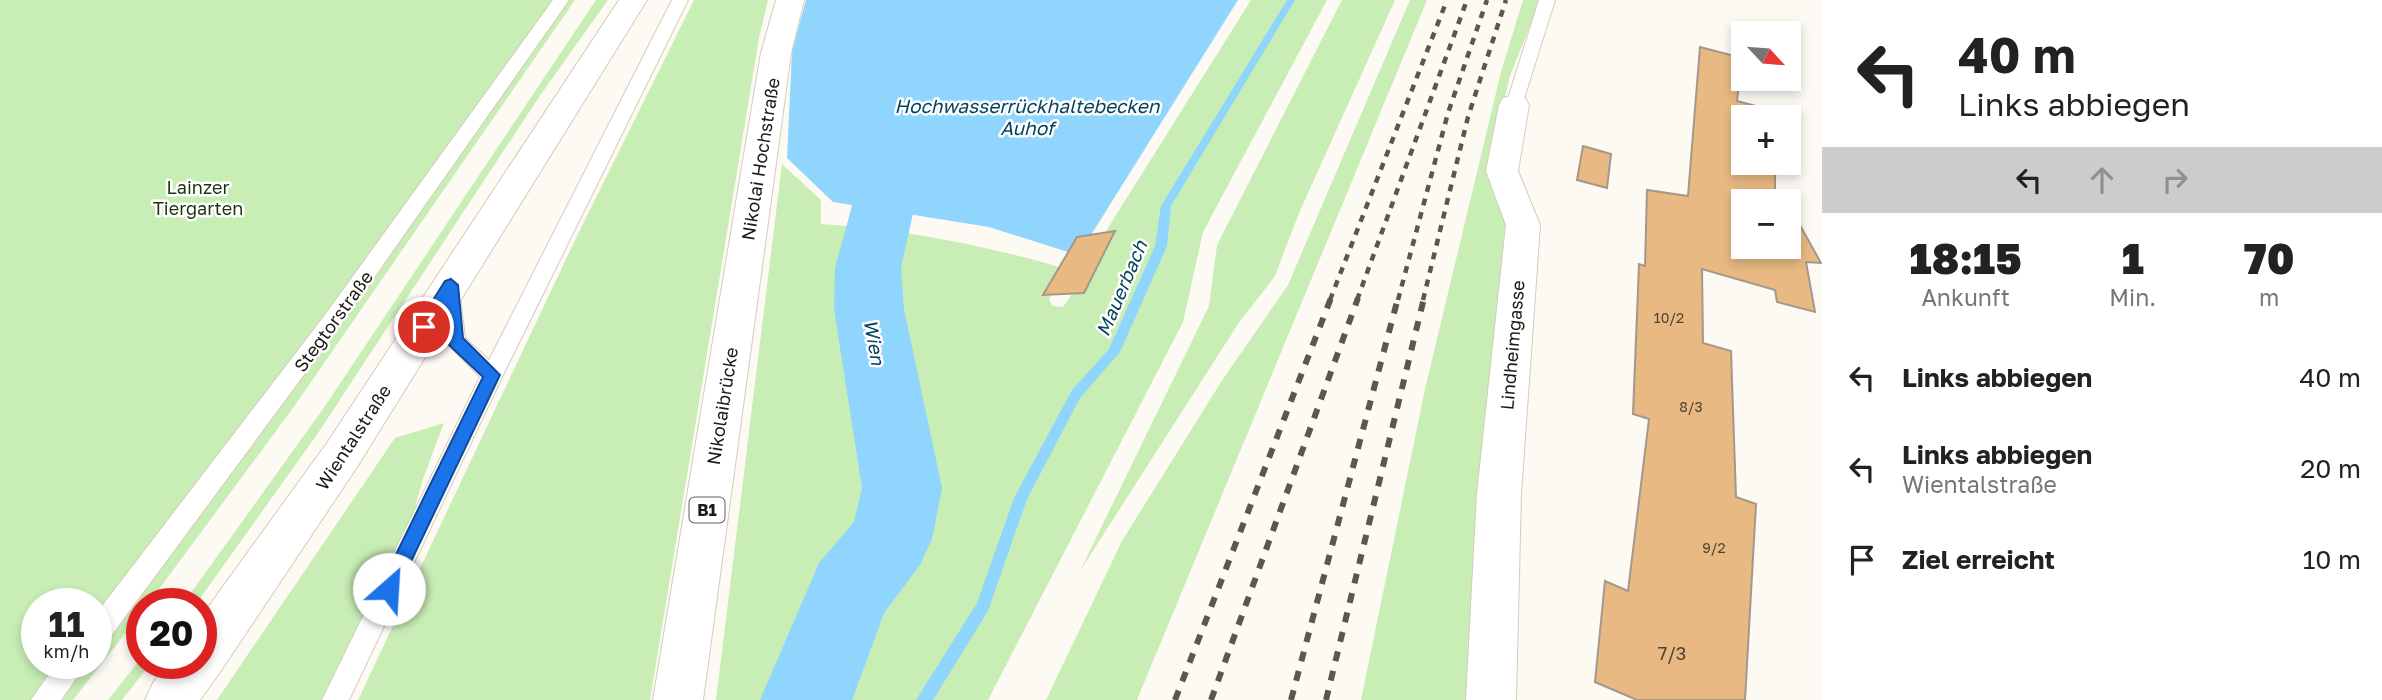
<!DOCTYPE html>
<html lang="de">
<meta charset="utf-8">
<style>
body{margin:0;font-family:"Golos Text",sans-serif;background:#f2f2f2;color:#222;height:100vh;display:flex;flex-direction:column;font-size:26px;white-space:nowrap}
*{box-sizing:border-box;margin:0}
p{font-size:23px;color:#767676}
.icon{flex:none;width:38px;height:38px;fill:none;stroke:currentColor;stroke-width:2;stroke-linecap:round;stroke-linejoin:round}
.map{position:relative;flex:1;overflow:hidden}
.drawer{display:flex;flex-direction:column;background:#fff;width:560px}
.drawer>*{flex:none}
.guide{background:#fff;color:#222;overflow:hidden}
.needle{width:46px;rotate:116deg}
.tools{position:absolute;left:1731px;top:21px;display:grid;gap:14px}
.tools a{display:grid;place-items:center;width:70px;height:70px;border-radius:0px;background:#fff;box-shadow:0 4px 10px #0003;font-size:35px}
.speed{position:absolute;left:21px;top:588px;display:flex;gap:14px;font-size:35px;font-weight:700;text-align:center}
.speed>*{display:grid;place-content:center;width:91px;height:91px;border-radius:50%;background:#fff;box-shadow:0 4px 10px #0003;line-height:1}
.speed small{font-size:18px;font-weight:400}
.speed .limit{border:10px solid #d22;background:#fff;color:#111}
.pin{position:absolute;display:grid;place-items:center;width:60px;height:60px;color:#fff;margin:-30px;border:4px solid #fff;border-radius:50%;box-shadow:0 2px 7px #0007}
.me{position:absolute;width:77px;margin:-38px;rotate:26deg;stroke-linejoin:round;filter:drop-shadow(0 0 5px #0008)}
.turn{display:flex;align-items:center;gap:24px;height:147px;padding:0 21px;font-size:32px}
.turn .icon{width:91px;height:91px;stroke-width:2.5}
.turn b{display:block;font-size:49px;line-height:60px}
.lanes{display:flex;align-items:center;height:66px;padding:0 21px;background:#0003;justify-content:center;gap:35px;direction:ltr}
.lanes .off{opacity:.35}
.eta{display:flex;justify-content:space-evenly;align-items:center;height:119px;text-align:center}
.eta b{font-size:42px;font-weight:800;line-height:49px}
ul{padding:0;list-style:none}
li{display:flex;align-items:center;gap:21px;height:91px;padding:0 21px}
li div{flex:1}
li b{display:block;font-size:26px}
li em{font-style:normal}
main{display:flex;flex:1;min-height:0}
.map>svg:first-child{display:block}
.green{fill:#c8edb5;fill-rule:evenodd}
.water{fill:#8fd5fd}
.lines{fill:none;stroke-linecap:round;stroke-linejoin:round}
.stream{fill:#8fd5fd;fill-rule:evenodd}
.river{fill:#8fd5fd;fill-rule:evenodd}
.building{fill:#e8b982;stroke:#a4988b;stroke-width:2}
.lane-casing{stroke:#d6cbbd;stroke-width:2}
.street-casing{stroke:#d6cbbd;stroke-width:2}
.primary-casing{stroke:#d6cbbd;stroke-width:2}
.lane{fill:#fff;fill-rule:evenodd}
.street{fill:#fff;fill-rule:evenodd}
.primary{fill:#fff;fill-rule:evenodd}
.rail-far1{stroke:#5a5650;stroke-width:4.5;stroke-dasharray:7 7;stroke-linecap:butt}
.rail{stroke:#5a5650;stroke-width:6;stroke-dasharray:10 10;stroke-linecap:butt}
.route{fill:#1a73e8;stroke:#114b97;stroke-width:2}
.labels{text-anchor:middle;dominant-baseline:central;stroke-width:5;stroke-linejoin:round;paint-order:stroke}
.number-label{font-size:14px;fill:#504230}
.shield{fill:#fff;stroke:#625f5b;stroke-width:2}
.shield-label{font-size:16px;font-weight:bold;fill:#1e1a15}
.street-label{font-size:18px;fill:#1e1a15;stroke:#fff}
.park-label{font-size:18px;fill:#1c340c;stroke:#fff}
.near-number-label{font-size:18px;fill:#504230}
.water-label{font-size:19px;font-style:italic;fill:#08445e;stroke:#fff}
</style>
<main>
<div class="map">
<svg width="1822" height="700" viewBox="0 0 1822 700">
<rect width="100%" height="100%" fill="#fdf9f3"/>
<!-- green -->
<g class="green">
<path d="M0,0h575l-282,408 -145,196h-6v8l-69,88h-73zM37,604h59v59h-59z"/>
<polygon points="596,0 608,0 539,97 318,433 196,604 183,604 323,409"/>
<polygon points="694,0 768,0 759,38 650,700 358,700 576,238"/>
<path d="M1251,0h76l-124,232 -20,90 -195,378h-272l66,-536 39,36v24c82,6 159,20 238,43l-9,15 4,5 -5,13 4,6 10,1 9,-13 12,-1 24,-47 -7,-7z"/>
<polygon points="1342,0 1395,0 1299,213 1275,276 1238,324 1080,571 1209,306 1217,245"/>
<polygon points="1410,0 1427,0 1137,700 1046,700 1122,541 1221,382 1288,285"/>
<polygon points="1523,0 1540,0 1510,76 1495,138 1514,222 1467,700 1361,700 1425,389 1501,72"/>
<polygon points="444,423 423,479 397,571 323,700 217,700 395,438"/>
<polygon points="142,657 142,663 151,663 122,700 108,700"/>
</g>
<!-- water -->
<polygon class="water" points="806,0 1238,0 1091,235 1068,252 989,227 833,202 787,158 792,52"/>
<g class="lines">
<!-- stream -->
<polygon class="stream" points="1287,0 1295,0 1171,206 1167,246 1120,352 1080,398 1027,499 988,611 933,700 916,700 977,603 1014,498 1072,390 1109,349 1155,246 1161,206"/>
<!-- river -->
<polygon class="river" points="979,0 1031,0 1025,22 1018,33 972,70 956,93 939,146 918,191 901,268 904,309 942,488 932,539 920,565 884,613 852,700 760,700 819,563 854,522 862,488 834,309 835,268 856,191 879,146 900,92 934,46 975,15"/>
</g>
<!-- building -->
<g class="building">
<polygon points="1700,47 1742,58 1737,101 1775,111 1775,117 1743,117 1743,163 1775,163 1775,201 1743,201 1743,247 1788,247 1788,208 1791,209 1821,263 1806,262 1815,312 1777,302 1775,290 1702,269 1703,343 1731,351 1736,497 1756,504 1745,700 1637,700 1595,682 1605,581 1628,591 1649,419 1633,414 1639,264 1645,266 1647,190 1688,196"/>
<polygon points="1583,146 1611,154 1607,188 1577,180"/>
<polygon points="1115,231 1084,293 1043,295 1077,237"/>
</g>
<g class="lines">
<!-- lane casing -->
<g class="lane-casing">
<g id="lane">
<polygon points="553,0 569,0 340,326 105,644 96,647 96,614 325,315"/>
<polygon points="672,0 688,0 503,375 349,700 322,700 480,377 445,341 441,285 451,278 458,280 465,338 489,360"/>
<polygon points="1539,0 1555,0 1522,105 1514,110 1508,109 1506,105"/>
<polygon points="57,663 87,663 61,700 31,700"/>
</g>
</g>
<!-- street casing -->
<g class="street-casing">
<polygon id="street" points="1514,95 1525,98 1529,105 1518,171 1540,225 1521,494 1516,700 1466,700 1477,494 1506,225 1486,171 1499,105 1503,98"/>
</g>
<!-- primary casing -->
<g class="primary-casing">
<g id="primary">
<polygon points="619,0 647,0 357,467 218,675 200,700 145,700 153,683 167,663 201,663 201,617 327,443"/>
<polygon points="776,0 804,0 791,53 703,700 653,700 761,53"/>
</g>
</g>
<!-- lane -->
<use href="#lane" class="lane"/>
<!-- street -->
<use href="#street" class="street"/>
<!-- primary -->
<use href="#primary" class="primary"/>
<!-- rail-far1 -->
<g class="rail-far1">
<polyline points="1330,300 1447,0"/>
<polyline points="1357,300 1467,0"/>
<polyline points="1398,300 1448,113 1487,0"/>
<polyline points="1423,300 1468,117 1506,0"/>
</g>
<!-- rail -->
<g class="rail">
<polyline points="1175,700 1331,298"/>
<polyline points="1211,700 1358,298"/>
<polyline points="1291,700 1398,298"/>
<polyline points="1326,700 1424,298"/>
</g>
</g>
<!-- route -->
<polygon class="route" points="451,279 458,285 463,338 500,375 395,595 389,597 382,595 379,589 483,377 449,345 445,307 429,331 418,331 416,327 445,281"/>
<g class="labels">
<!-- number labels -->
<g class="number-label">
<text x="1669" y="317">10/2</text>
<text x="1691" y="406">8/3</text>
<text x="1714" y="547">9/2</text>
</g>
<!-- shield labels -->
<rect class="shield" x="689.5" y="497.5" width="35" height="25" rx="5"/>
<g class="shield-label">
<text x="707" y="510">B1</text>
</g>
<!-- street labels -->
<g class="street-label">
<text transform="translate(760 159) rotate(-81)">Nikolai Hochstraße</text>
<text transform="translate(333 321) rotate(-54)">Stegtorstraße</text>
<text transform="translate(1512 345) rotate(-85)">Lindheimgasse</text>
<text transform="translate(722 406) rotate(-81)">Nikolaibrücke</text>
<text transform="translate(353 437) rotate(-57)">Wientalstraße</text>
</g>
<!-- park labels -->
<g class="park-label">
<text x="198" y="187">Lainzer<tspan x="198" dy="21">Tiergarten</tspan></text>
</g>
<!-- near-number labels -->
<g class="near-number-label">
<text x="1672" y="653">7/3</text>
</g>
<!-- water labels -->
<g class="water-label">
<text x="1027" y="105">Hochwasserrückhaltebecken<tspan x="1027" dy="22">Auhof</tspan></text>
<text transform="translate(1121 288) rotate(-67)">Mauerbach</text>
<text transform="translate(875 342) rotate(80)">Wien</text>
</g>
</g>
</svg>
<div class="tools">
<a><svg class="needle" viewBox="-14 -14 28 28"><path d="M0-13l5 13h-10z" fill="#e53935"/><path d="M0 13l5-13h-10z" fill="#767676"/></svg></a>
<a>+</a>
<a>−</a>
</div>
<div class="speed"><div>11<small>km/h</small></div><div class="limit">20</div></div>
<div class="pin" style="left:424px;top:327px;background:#d93025"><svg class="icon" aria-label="arrive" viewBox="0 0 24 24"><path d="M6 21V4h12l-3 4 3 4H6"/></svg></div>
<svg class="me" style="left:389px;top:589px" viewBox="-20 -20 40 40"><circle r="19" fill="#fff"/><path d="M0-13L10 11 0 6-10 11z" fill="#1a73e8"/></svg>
</div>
<section class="drawer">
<div class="guide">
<div class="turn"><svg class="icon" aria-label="left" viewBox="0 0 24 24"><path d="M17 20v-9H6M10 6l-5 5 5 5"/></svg><div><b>40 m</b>Links abbiegen</div></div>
<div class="lanes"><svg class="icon" aria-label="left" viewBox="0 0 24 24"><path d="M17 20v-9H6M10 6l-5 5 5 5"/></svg><svg class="icon off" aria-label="ahead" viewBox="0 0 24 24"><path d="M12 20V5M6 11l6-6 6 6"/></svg><svg class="icon off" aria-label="right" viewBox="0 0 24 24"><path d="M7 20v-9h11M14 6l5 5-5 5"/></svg></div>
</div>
<div class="eta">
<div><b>18:15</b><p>Ankunft</p></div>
<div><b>1</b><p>Min.</p></div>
<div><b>70</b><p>m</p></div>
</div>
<ul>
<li><svg class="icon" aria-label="left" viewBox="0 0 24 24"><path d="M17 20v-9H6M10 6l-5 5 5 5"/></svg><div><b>Links abbiegen</b></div><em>40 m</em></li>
<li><svg class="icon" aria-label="left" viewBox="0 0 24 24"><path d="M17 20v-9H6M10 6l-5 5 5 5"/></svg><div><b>Links abbiegen</b><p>Wientalstraße</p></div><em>20 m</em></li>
<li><svg class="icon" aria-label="arrive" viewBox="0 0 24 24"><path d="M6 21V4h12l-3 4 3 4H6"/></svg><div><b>Ziel erreicht</b></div><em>10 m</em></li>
</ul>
</section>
</main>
